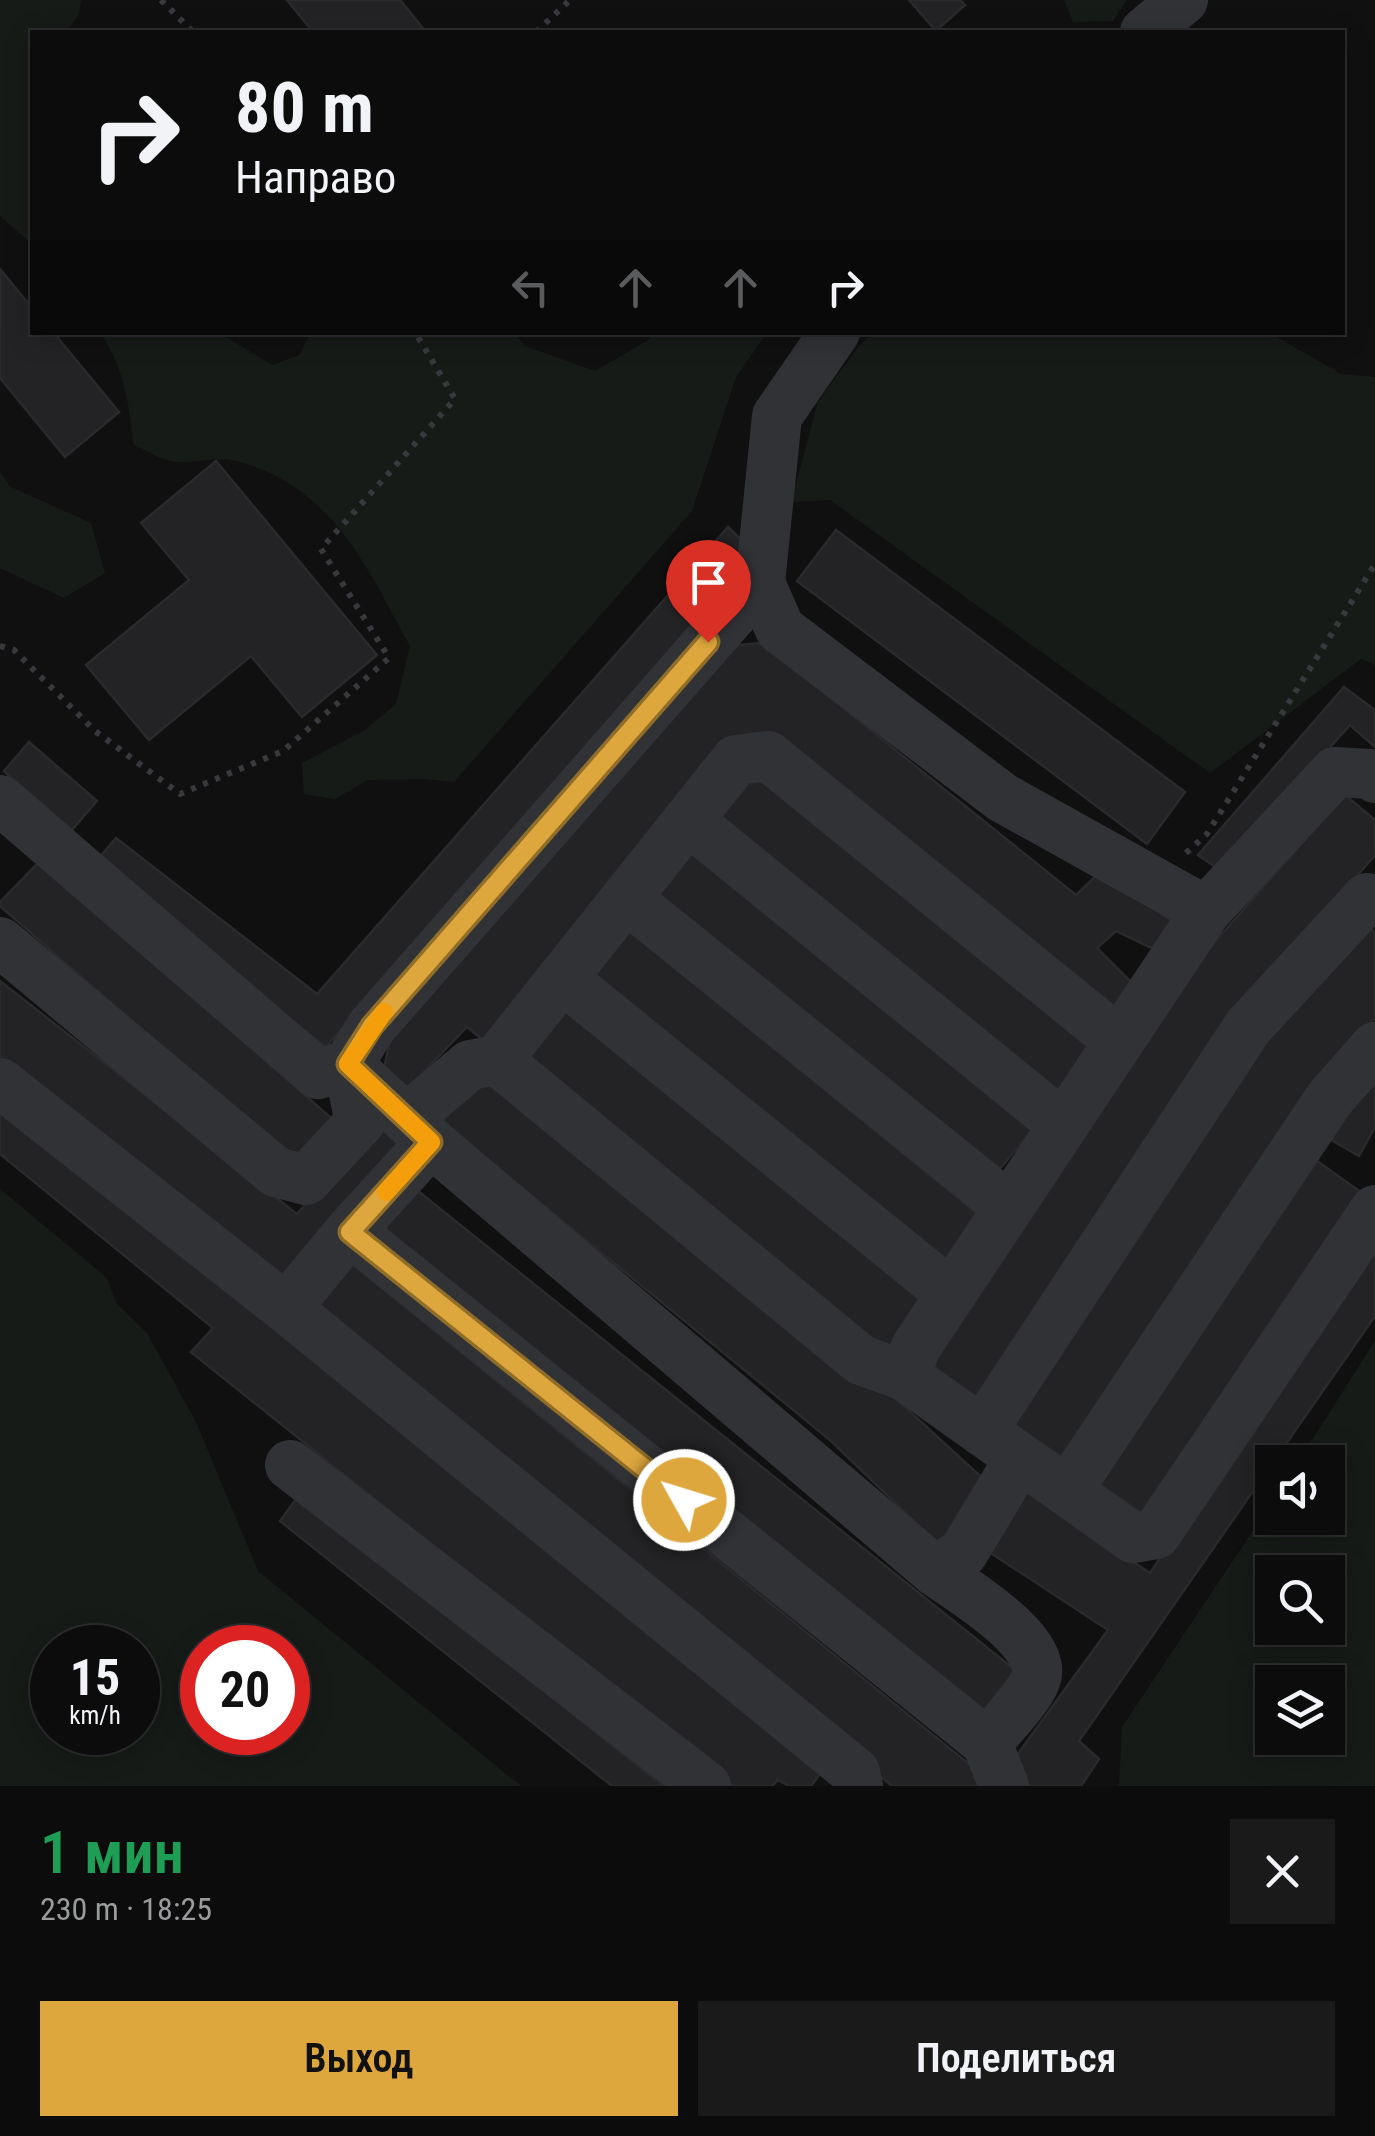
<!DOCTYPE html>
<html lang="ru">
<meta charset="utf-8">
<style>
body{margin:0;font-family:"Roboto Condensed",sans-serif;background:#1a1a1b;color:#f1f3f6;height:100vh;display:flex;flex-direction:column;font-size:38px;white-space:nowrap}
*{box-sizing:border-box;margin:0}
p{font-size:32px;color:#9a9b9d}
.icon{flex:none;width:55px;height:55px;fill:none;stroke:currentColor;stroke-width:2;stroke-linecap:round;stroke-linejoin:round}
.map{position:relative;height:1786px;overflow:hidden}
.panel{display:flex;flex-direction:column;background:#0c0c0d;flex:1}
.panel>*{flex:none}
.guide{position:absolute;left:30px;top:30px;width:1315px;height:305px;border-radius:0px;box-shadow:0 5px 25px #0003,0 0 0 2px #2c2c2e;background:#0c0c0d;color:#f1f3f6;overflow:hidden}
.tools{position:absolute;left:1255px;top:1445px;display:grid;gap:20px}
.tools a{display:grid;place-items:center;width:90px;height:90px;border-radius:0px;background:#0c0c0d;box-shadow:0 5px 25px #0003,0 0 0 2px #2c2c2e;font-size:50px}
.speed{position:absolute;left:30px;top:1625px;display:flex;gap:20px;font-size:50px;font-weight:700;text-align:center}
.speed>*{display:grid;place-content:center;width:130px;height:130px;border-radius:50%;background:#0c0c0d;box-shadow:0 5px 25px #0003,0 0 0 2px #2c2c2e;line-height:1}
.speed small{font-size:25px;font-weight:400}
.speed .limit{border:15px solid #d22;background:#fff;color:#111}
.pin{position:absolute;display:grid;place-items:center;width:85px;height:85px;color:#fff;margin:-102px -42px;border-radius:50% 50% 50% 0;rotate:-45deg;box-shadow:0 0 10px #0007}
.pin .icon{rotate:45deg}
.me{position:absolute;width:110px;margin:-55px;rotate:309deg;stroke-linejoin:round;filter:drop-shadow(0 0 8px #0008)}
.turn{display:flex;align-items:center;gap:35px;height:210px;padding:0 40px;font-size:45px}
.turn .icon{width:130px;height:130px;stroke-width:2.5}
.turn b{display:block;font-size:70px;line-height:85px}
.lanes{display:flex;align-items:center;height:95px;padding:0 40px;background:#0003;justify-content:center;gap:50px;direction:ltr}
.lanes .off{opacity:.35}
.round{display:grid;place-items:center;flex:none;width:105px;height:105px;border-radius:0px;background:#1a1a1b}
.overview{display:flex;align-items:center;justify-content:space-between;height:170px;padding:0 40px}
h1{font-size:60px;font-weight:600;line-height:75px;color:#1e9e55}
.action{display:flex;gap:20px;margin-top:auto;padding:20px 40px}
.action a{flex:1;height:115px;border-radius:0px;background:#dda73d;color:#111;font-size:40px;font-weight:600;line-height:115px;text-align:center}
.action a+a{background:#1a1a1b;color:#f1f3f6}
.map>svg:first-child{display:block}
.green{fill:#171b18;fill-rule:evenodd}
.building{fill:#232325;stroke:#2a2a2d;stroke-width:2.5}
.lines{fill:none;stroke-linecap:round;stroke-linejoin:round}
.path{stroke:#38393d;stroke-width:6;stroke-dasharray:5 8;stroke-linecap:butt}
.minor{stroke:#313236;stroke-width:50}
.route-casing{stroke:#906d28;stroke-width:25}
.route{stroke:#dda73d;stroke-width:18}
.slow{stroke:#f59e0b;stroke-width:18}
</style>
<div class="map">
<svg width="1375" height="1786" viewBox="0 0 1375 1786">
<rect width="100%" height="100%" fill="#101011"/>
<!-- green -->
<g class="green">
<polygon points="0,0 81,0 79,14 66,32 32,32 32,244 0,216"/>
<polygon points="1064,0 1127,0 1113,21 1073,22"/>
<path d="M100,333h125l1,4 46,28 27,-10 12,-22h203l11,13 70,25 55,-32 3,-6h114l-31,44 -44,134 -238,271 -30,-3 -57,1 -32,19 -31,-5 -2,-31 63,-33 31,-26 14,-58c-44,-80 -77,-159 -173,-185 -19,-5 -42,2 -61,1 -14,-1 -30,-12 -43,-18 -3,-39 -10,-79 -33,-111z"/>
<polygon points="873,333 1270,333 1341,374 1375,377 1375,665 1361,659 1210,773 830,500 791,502 818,402 859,346"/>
<polygon points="0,472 11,487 91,523 105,573 64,598 0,568"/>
<path d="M0,1189l107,89 9,25 31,30 49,89 62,149 263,215h-521zM52,1648h86v84h-86zM202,1648h86v84h-86z"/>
<path d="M1375,1341v445h-256l3,-59 150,-225v16h56v-56h-30zM1328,1572v56h-56v-56zM1272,1682h56v56h-56z"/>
</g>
<!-- building -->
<g class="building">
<polygon points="287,0 400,0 426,32 313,32"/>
<polygon points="909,0 960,0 965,5 936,31"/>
<polygon points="0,269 32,308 32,332 53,332 119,412 65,457 0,378"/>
<polygon points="216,461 377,655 302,717 251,656 149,740 86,665 189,580 141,523"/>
<polygon points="728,527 754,552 326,1047 93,865 116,838 317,994"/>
<polygon points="836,530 1185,792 1147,844 797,581"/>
<polygon points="762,643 1076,895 1101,871 1177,925 1160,952 1116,931 1097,948 1139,990 1122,1017 727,743 483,1040 467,1027 408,1088 383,1074 393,1025 725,646"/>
<polygon points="1344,687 1375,710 1375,747 1350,725 1220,870 1198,855"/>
<polygon points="29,742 97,801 72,830 4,771"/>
<polygon points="759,771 1098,1048 1055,1101 715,824"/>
<polygon points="1345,795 1375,820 1375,855 1239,1012 977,1403 925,1371 1197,962"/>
<polygon points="694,847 1036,1125 994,1176 652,898"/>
<polygon points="39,862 338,1124 300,1167 0,906 0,902"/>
<polygon points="1369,926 1375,933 1375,1018 1315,1085 1064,1458 1005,1422 1265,1038"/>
<polygon points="630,931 986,1221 946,1270 589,981"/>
<polygon points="0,981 297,1214 381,1117 403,1138 279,1289 0,1064"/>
<polygon points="568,1008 927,1300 884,1353 525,1061"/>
<polygon points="1375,1064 1375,1127 1359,1156 1328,1138"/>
<polygon points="481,1076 871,1376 991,1486 943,1549 831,1441 442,1122"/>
<polygon points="0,1106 823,1770 811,1786 789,1786 778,1780 772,1786 733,1786 191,1352 213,1328 0,1154"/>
<polygon points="1313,1158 1362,1193 1146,1516 1091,1478"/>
<polygon points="413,1187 1015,1670 977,1720 378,1232"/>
<polygon points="1375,1241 1375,1316 1079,1741 1099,1759 1081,1786 1028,1786 1006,1770 1108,1630 980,1546 1020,1488 1150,1573"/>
<polygon points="348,1261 990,1781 988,1786 892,1786 307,1314"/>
<polygon points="299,1495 663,1786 612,1786 280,1521"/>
</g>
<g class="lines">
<!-- path -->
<g class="path">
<polyline points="161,0 193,32"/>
<polyline points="536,32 570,0"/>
<polyline points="0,646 14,650 95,731 180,794 283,751 389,658 321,549 455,399 415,332"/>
<polyline points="1186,853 1207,834 1375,564"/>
</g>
<!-- minor -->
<g class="minor">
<polyline points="1145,32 1183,0"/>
<polyline points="760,583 777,416 835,332"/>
<polyline points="0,800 318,1074 348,1065 372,1026 760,583 780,629 1003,798 1206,911"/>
<polyline points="688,820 1063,1125"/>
<polyline points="626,898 1009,1207"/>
<polyline points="0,942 276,1172 306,1180 360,1122 348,1065"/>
<polyline points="562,978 951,1294"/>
<polyline points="497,1060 736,760 768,756 1119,1041"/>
<path d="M348,1065l83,77 504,429c26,19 117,72 100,110 -8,19 -34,45 -48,62l-637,-512 -64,77 569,464 3,14"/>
<polyline points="0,1083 286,1308"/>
<polyline points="406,1119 470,1065 497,1060 861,1360 905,1376 1133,1538 1156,1534 1375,1210"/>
<polyline points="350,1231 431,1142"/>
<polyline points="905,1376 916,1347 1206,911 1335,772 1370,774 1375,778"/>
<polyline points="982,1431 1248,1027 1367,898"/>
<polyline points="290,1465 706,1786"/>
<polyline points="1067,1491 1330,1098 1375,1047"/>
<polyline points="935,1571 963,1553 1020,1458"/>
<polyline points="987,1743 1004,1786"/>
</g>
</g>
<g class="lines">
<!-- route casing -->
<g class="route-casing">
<polyline id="route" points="684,1500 350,1232 431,1142 348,1064 372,1026 708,642"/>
</g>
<!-- route -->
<use href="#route" class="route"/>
<!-- slow -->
<polyline class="slow" points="384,1012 348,1064 431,1142 386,1192"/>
</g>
</svg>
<div class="tools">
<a><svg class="icon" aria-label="sound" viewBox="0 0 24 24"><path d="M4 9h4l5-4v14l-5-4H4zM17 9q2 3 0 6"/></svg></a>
<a><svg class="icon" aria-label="search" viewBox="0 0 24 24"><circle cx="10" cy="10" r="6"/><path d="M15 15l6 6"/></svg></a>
<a><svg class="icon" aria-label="layers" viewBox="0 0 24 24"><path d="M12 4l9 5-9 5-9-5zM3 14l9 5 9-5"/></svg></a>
</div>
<div class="speed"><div>15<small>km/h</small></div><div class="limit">20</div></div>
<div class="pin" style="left:708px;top:642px;background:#d93025"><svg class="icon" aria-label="arrive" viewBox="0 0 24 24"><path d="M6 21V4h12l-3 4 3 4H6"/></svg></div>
<svg class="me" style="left:684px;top:1500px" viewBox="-20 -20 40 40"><circle r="17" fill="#dda73d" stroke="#fff" stroke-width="3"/><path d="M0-11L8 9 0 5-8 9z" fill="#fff"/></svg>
<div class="guide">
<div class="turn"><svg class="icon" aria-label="right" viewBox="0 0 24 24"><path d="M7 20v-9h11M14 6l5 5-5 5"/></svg><div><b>80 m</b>Направо</div></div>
<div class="lanes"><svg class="icon off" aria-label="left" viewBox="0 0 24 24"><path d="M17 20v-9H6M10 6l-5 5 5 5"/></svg><svg class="icon off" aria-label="ahead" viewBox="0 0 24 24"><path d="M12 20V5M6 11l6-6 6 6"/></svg><svg class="icon off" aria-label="ahead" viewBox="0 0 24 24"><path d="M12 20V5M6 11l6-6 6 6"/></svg><svg class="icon" aria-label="right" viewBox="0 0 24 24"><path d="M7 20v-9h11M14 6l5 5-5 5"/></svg></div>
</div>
</div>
<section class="panel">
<div class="overview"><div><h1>1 мин</h1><p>230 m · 18:25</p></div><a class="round"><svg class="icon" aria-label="close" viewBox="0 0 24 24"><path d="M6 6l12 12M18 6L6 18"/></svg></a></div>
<div class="action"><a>Выход</a><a>Поделиться</a></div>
</section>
